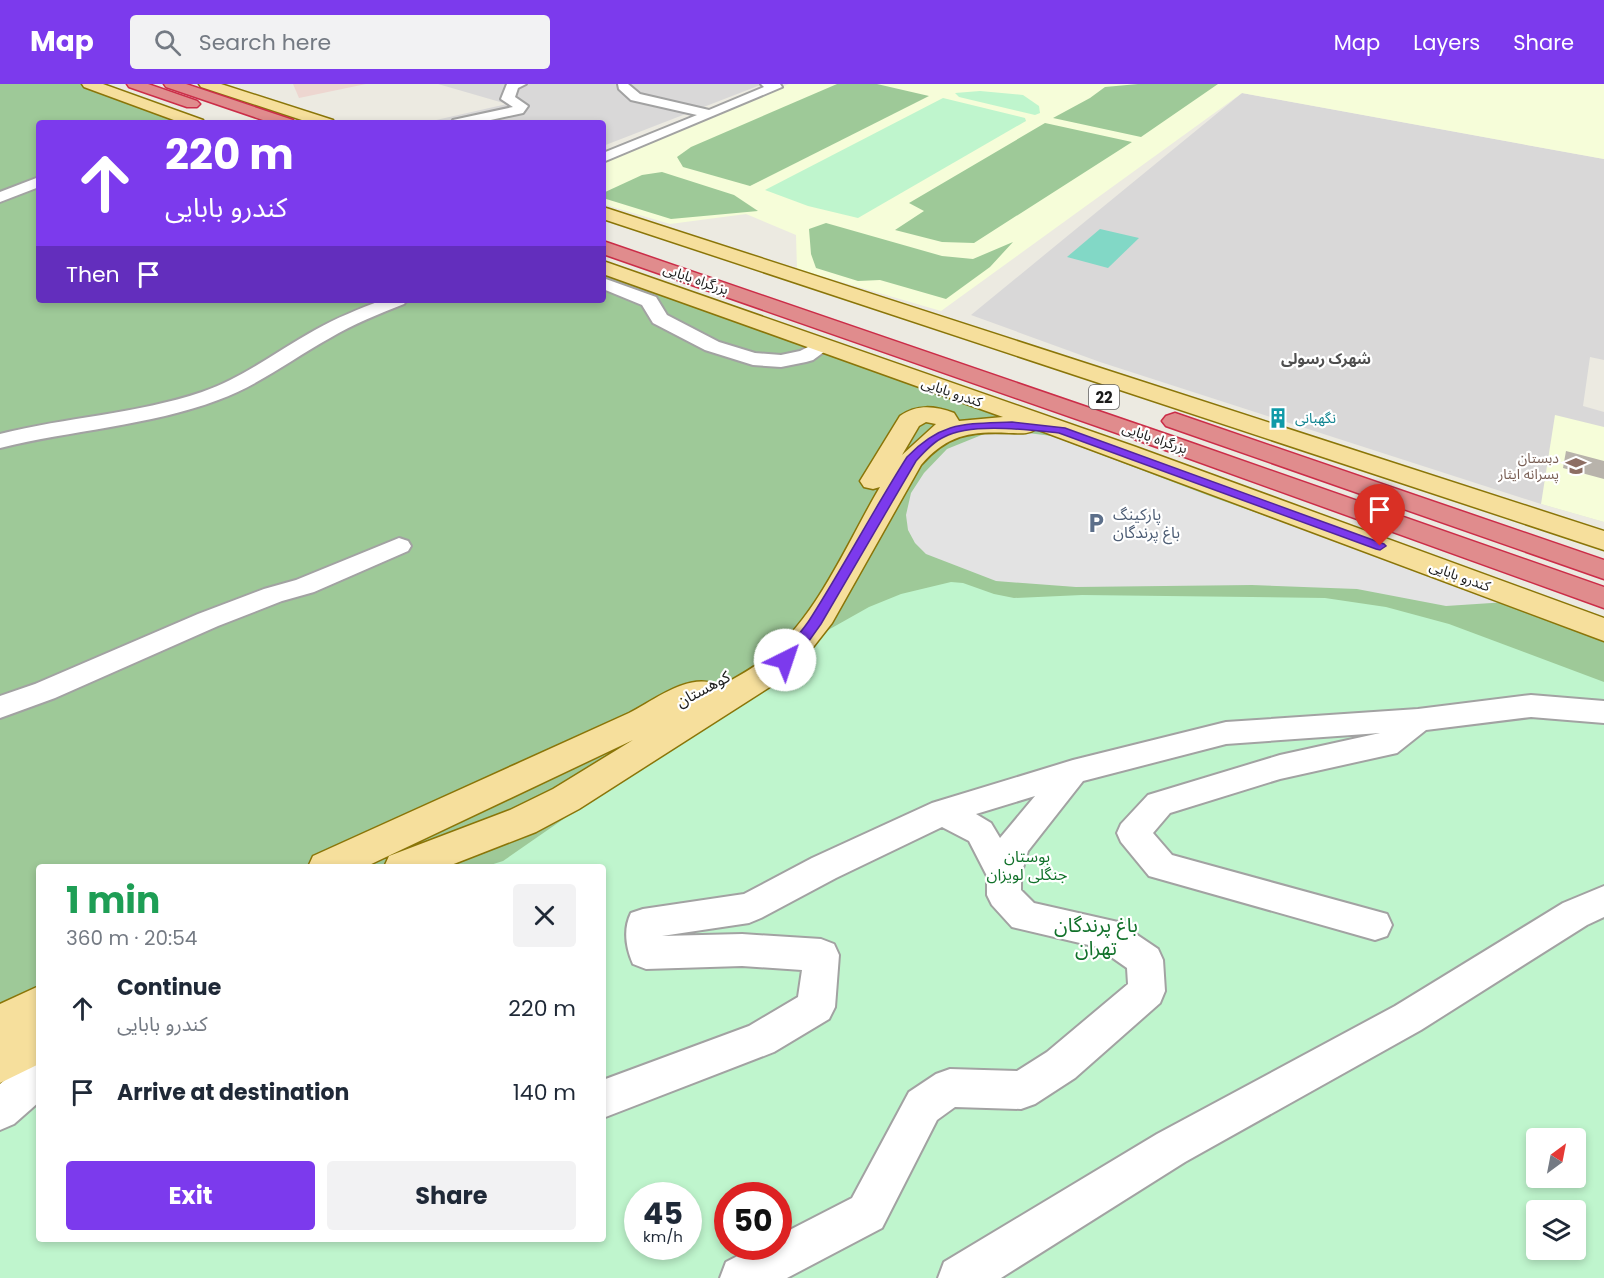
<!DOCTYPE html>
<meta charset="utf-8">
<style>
body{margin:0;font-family:Poppins,"Noto Sans Arabic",sans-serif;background:#f2f2f3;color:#1f2937;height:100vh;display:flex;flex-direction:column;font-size:22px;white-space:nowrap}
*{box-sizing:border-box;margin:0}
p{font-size:20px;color:#747a83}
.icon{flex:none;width:33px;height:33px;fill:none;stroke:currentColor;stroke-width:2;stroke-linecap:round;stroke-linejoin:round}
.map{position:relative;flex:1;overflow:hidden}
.side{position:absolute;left:36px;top:780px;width:570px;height:378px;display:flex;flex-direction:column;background:#fff;border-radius:6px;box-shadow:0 3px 9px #0003}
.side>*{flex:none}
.top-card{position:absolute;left:36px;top:36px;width:570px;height:183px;border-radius:6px;box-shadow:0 3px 9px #0003;background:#7c3aed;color:#fff;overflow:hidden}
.needle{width:39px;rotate:32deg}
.tools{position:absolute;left:1526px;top:1044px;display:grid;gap:12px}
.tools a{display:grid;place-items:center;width:60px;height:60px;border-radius:6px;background:#fff;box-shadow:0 3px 9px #0003;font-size:30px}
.speed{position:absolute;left:624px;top:1098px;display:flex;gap:12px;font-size:30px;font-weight:700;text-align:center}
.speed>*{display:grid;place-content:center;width:78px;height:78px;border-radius:50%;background:#fff;box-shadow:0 3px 9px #0003;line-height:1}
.speed small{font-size:15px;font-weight:400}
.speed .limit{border:9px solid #d22;background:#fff;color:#111}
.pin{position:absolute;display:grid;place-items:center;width:51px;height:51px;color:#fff;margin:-62px -26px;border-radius:50% 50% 50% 0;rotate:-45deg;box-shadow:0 0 6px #0007}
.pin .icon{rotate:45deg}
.me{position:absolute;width:66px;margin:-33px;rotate:41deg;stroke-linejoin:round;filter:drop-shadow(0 0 4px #0008)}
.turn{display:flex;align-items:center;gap:21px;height:126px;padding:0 30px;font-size:27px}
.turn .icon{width:78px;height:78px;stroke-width:2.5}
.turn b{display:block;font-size:42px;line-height:51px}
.then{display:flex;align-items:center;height:57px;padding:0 30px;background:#0003;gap:12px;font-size:22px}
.round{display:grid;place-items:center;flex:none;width:63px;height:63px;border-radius:6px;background:#f2f2f3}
.head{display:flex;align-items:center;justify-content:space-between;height:102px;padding:0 30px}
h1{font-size:36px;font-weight:700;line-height:45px;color:#1e9e55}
.primary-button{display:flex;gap:12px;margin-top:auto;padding:12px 30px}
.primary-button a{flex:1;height:69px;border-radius:6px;background:#7c3aed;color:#fff;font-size:24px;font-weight:700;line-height:69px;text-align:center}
.primary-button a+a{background:#f2f2f3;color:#1f2937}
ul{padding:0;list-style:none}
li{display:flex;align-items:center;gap:18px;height:84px;padding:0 30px}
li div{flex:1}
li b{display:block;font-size:22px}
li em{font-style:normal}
header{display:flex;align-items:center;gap:36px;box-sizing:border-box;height:84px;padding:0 30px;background:#7c3aed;color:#fff}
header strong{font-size:28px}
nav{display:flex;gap:33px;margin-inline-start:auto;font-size:21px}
.search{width:420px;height:54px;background:#f2f2f3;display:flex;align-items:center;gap:15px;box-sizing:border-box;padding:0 21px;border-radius:6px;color:#747a83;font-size:22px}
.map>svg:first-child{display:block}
.residential{fill:#d9d8d8}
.commercial{fill:#edd6d0}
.education{fill:#f6fdd9}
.forest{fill:#9ec998;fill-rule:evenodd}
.park{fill:#bff5cd;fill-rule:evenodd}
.pitch{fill:#82d8c6}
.parking{fill:#e3e3e3}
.building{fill:#b8b3ab}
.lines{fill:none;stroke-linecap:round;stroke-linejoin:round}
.minor-casing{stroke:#a2a2a2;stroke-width:4}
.major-casing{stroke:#8a7508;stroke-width:3}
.highway-casing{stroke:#cb2d48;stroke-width:3}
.minor{fill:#fff;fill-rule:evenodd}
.major{fill:#f6df9c;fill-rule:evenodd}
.highway{fill:#e08c8d;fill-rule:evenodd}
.route{fill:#7c3aed;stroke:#51269a;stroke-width:1.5}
.labels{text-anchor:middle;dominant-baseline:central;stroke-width:4.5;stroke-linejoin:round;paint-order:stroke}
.far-street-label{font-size:14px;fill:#1b1b1b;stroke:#fff}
.far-culture-label{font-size:14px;fill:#0d838f;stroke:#fff;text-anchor:start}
.far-education-label{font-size:14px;fill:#785e54;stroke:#fff;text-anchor:end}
.far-neighbourhood-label{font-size:15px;font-weight:bold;fill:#4e4e4e;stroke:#fff}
.shield{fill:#fff;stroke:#5f5f5f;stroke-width:1.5}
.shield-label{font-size:15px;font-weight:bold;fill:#1b1b1b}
.service-label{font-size:16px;fill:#4e5e75;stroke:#fff;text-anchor:start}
.street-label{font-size:16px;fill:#1b1b1b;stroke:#fff}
.park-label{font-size:16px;fill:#11712a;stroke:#fff}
.near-park-label{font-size:20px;fill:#11712a;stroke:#fff}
</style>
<header>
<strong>Map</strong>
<div class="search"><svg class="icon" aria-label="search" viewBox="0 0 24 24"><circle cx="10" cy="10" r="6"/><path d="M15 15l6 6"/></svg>Search here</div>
<nav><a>Map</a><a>Layers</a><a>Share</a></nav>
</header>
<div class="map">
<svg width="1604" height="1194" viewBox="0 0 1604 1194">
<rect width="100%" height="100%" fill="#eceae1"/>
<!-- residential -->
<g class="residential">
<polygon points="438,0 763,0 603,62 603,39 423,39 507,20"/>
<polygon points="1242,9 1604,75 1604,276 1590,273 1583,322 1604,328 1604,438 1541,420 1100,278 971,231"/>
</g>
<!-- commercial -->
<polygon class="commercial" points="293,0 366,0 299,14"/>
<!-- education -->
<g class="education">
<polygon points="789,0 1604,0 1604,75 1242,9 941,227 797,185 796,151 746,130 670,140 603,120 603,78"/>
<polygon points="1555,331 1604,343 1604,438 1541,420"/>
</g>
<!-- forest -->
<g class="forest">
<path d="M0,0h82l106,39h-149v177h564v-26l452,161 549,206v637h-1604zM39,783h564v372h-564zM1536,1054h39v40h-39zM638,1112h50v50h-50zM728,1112h50v50h-50zM1536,1126h39v40h-39z"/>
<polygon points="837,0 877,0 929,12 750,102 683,83 677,73 691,63"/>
<polygon points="1138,0 1218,0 1141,53 1053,34 1090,14 1105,3"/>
<polygon points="1045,39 1132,58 974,159 942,158 895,146 924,127 909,119"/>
<polygon points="662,88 734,111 758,127 671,135 603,114 603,109 642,91"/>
<polygon points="826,139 942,172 973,175 1013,158 990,183 946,215 880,196 858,197 816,184 811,170 809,145"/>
</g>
<!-- park -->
<g class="park">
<polygon points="980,7 1023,11 1039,22 1040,29 1035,31 959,13 955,9"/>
<polygon points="943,14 1025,34 1026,37 858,134 808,122 765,106"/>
<path d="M951,498l12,1 31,11 20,4 68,-3 243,3 61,9 63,17 155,58v596h-1604v-177l39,-23v161h564v-372h-119l19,-6 160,-111 158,-116 48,-27 32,-13zM1536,1054h39v40h-39zM638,1112h50v50h-50zM728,1112h50v50h-50zM1536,1126h39v40h-39z"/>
</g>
<!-- pitch -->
<polygon class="pitch" points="1100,145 1139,154 1108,184 1067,173"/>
<!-- parking -->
<polygon class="parking" points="989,348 1020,348 1052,352 1215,414 1507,518 1446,522 1357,505 1252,501 1076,503 996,497 926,470 915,459 908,446 906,431 911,409 924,389 947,365"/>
<!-- building -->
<polygon class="building" points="1566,367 1604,377 1604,395 1563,384"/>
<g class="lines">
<!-- minor casing -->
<g class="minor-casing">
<g id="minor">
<polygon points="507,0 526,0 518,4 515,13 528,22 523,29 477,39 451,39 453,36 513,23 501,15"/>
<polygon points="618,0 628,0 640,10 709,26 764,3 761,0 780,0 782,3 603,78 603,69 697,31 631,16 619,5"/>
<polygon points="39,93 39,103 0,118 0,108"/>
<polygon points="603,194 656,213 667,231 719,258 755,269 781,271 800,267 822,256 829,258 832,262 813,276 806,278 781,283 753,281 705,266 653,239 642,221 603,205"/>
<path d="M382,216h25l-3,4c-25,10 -51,20 -74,34 -38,21 -71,47 -112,62 -69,26 -146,30 -218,48v-14c67,-17 137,-20 202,-42 41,-14 75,-41 113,-62 21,-12 44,-21 67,-30z"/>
<polygon points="399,454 408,457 411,462 408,467 314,508 282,517 218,542 55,614 0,634 0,612 35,600 198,530 264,505 296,496"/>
<path d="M1531,611l73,6v22l-73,-6 -105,13 -29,23 -117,26 -110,34 -17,20 19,22 215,59 5,11 -5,11 -12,4 -226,-64 -28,-34 -4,-9 4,-9 27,-29 132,-40 100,-22 -154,11 -143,37 -55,70 -7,24v15l13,13 84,19 40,27 5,11 2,31 -5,12 -85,75 -40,26 -14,5 -66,-2 -18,13 -55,108 -95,50h-67l6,-16 31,-16h21v-10l74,-38 57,-106 27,-18 14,-5 67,2 30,-19 81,-68 -1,-16 -30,-21 -85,-20 -20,-22 -5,-10v-19l-18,-35 -27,-14 -106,51 -75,40 -12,5 -87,13 80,-2 79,5 13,5 5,11 -4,52 -6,12 -55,33 -171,66v-38l146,-54 49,-29 4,-27 -60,-4 -96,3 -13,-5c-7,-16 -10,-35 -2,-51l12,-4 101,-15 68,-36 120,-55 141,-43 153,-38 192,-13zM1035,712l-35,42 -9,-15 -15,-9z"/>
<polygon points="1604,802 1604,833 1587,841 1421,946 1185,1078 1001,1194 938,1194 944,1178 1157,1050 1395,922 1563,819"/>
<polygon points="39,973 39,1018 14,1040 0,1046 0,1000 25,979"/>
</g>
</g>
<!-- major casing -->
<g class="major-casing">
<g id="major">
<polygon points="82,0 103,0 203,36 205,39 182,39 84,3"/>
<polygon points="199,0 221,0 333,36 335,39 311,39 201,3"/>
<polygon points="603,123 1604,447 1604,466 603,135"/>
<path d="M603,177l533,186 468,171v23l-568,-212c-8,6 -18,4 -27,4 -39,-2 -62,2 -88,32l-89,158 -29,37 -16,16 -208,133 -43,23 -90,35h-62l5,-11 121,-46 43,-21 80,-49 -268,127h-57l5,-11c105,-48 211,-95 316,-143 24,-12 56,-38 83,-30l4,6c15,-9 33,-18 47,-29 53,-40 84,-117 117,-173l-7,2 -9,-2 -4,-6 40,-65c17,-12 35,-10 54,-3l5,8 44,-4 -400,-143zM926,338l10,2 -34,31 17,-29z"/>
<polygon points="39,902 39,980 0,999 0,920"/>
</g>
</g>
<!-- highway casing -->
<g class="highway-casing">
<g id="highway">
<polygon points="127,0 148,0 197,17 200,20 197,23 187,23 129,3"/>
<polygon points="164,0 186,0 293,36 295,39 272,39 166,3"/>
<polygon points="603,157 1189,358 1604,503 1604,524 1171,368 603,170"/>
<polygon points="1175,329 1604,476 1604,495 1166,342 1162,337 1166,332"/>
</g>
</g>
<!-- minor -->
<use href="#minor" class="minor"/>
<!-- major -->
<use href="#major" class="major"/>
<!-- highway -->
<use href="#highway" class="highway"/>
</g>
<!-- route -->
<path class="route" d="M1012,338l53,6 319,116 2,2 -6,4 -4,-1 -317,-116c-30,-3 -88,-11 -115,4 -11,5 -20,15 -28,24l-95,163 -22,31 -10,8h-9l-2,-3c10,-15 24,-27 34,-44 33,-52 62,-107 95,-159 35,-36 58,-33 105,-35z"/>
<!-- icons -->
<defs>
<g id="building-bare" transform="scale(1.62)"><path d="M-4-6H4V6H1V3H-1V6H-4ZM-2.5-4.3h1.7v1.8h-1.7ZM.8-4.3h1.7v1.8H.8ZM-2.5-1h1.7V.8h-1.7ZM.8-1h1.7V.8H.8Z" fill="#0f9aa8" stroke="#fff" stroke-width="2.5" paint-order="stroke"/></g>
<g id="school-bare" transform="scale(1.62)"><path d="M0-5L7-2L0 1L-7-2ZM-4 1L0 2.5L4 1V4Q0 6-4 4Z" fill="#8d6e63" stroke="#fff" stroke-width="2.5" paint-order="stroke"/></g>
<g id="parking-bare" transform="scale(1.62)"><path d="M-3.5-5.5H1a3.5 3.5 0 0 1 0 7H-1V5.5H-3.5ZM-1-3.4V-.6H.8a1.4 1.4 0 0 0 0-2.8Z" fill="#5c6f8a" stroke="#fff" stroke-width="2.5" paint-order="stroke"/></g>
</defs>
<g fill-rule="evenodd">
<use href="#building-bare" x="1278" y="334"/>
<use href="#school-bare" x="1576" y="382"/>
<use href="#parking-bare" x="1096" y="439"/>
</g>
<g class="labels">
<!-- far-street labels -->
<g class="far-street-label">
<text transform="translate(696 195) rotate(19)">بزرگراه بابایی</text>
<text transform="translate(952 308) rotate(19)">کندرو بابایی</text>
<text transform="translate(1155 354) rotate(19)">بزرگراه بابایی</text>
<text transform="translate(1460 492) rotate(20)">کندرو بابایی</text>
</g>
<!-- far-culture labels -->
<g class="far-culture-label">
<text x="1295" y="334">نگهبانی</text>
</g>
<!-- far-education labels -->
<g class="far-education-label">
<text x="1559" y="374">دبستان<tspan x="1559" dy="16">پسرانه ایثار</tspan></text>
</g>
<!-- far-neighbourhood labels -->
<g class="far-neighbourhood-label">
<text x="1326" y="274">شهرک رسولی</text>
</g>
<!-- shield labels -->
<rect class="shield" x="1089" y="301" width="30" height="24" rx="4.5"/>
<g class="shield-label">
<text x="1104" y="313">22</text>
</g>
<!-- service labels -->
<g class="service-label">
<text x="1113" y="430">پارکینگ<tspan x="1113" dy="18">باغ پرندگان</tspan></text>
</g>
<!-- street labels -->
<g class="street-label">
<text transform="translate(703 605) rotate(-28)">کوهستان</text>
</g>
<!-- park labels -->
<g class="park-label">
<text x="1027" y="772">بوستان<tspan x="1027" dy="18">جنگلی لویزان</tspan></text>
</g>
<!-- near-park labels -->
<g class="near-park-label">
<text x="1096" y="841">باغ پرندگان<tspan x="1096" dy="23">تهران</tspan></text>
</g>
</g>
</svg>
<div class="tools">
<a><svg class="needle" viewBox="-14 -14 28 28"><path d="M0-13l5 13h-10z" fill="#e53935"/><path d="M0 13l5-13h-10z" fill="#747a83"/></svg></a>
<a><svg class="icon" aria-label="layers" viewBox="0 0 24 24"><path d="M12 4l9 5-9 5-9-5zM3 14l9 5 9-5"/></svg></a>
</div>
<div class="speed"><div>45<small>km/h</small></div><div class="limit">50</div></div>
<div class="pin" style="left:1380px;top:462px;background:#d93025"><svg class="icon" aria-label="arrive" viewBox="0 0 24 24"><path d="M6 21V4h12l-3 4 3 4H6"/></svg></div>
<svg class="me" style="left:785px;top:576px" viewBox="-20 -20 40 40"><circle r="19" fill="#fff"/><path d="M0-13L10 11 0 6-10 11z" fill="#7c3aed"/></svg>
<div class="top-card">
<div class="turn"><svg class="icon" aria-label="ahead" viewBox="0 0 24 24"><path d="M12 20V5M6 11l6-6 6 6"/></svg><div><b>220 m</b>کندرو بابایی</div></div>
<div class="then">Then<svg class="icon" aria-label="arrive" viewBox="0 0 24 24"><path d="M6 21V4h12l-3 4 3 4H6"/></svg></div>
</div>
<section class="side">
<div class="head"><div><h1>1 min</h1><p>360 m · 20:54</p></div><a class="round"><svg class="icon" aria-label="close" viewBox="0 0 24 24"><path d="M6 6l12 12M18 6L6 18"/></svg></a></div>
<ul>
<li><svg class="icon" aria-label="ahead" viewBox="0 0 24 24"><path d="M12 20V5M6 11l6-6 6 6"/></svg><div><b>Continue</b><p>کندرو بابایی</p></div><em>220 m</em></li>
<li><svg class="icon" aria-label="arrive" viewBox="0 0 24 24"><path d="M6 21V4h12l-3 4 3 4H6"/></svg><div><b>Arrive at destination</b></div><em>140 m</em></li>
</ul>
<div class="primary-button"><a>Exit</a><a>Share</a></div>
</section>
</div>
